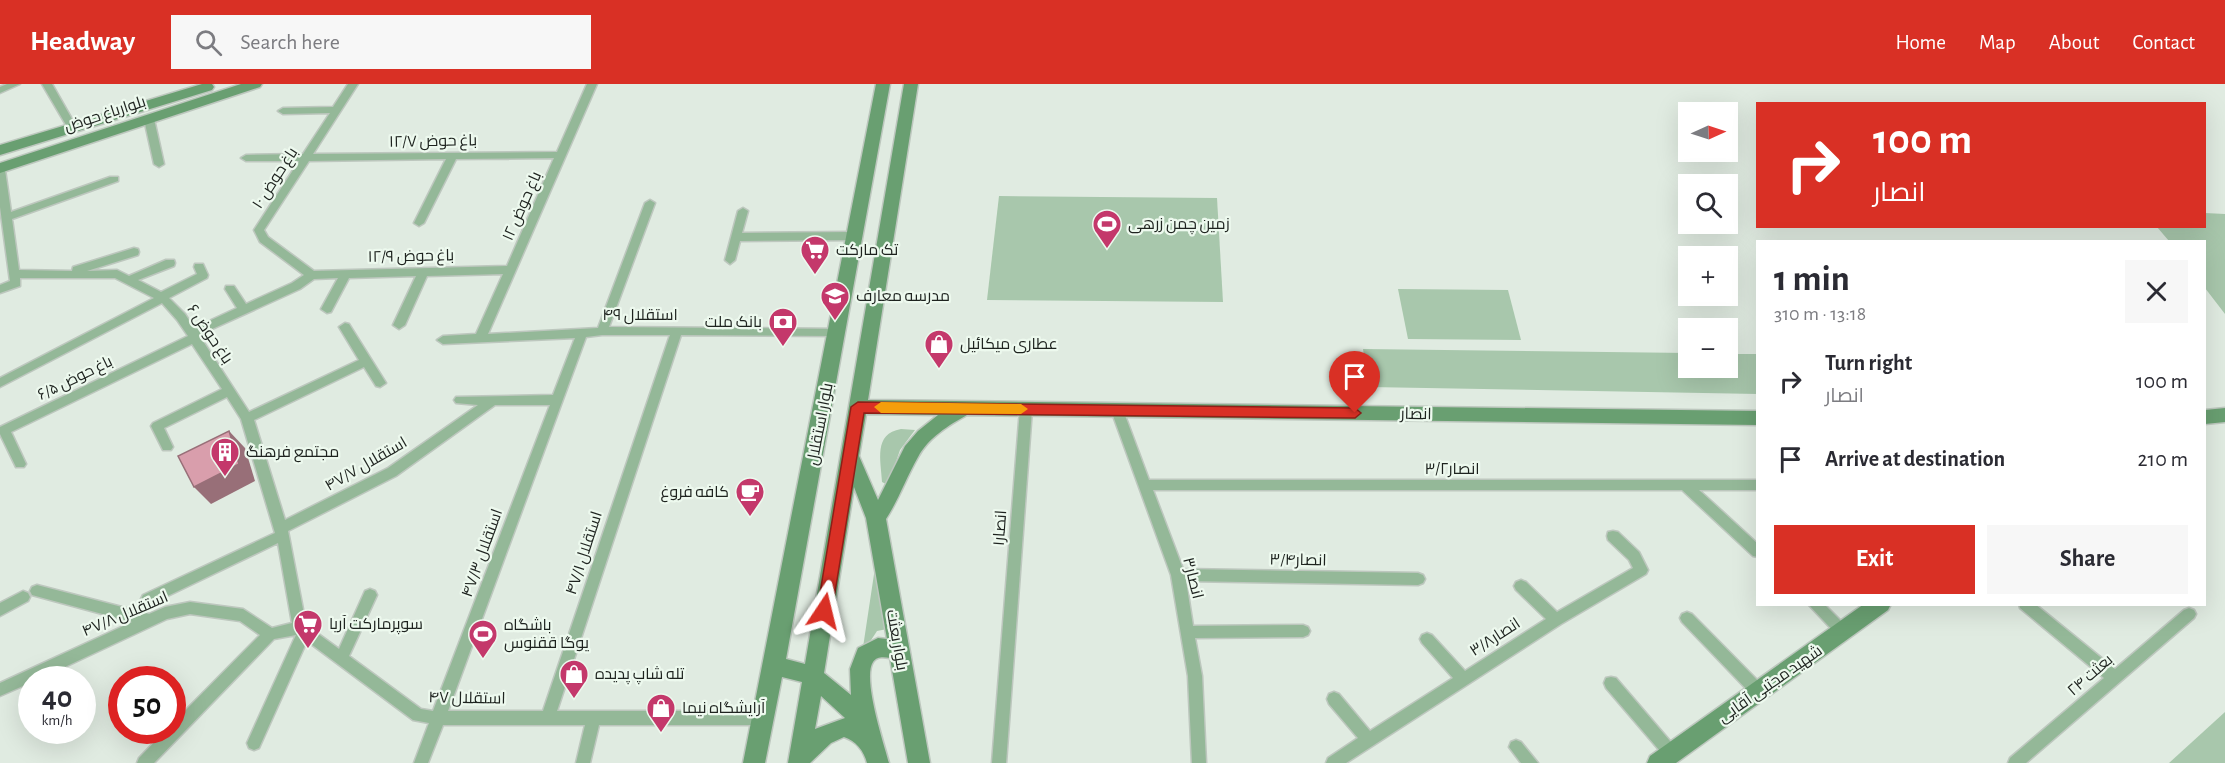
<!DOCTYPE html>
<meta charset="utf-8">
<style>
body{margin:0;font-family:"Alegreya Sans",Cairo,sans-serif;background:#f7f7f7;color:#2b2b33;height:100vh;display:flex;flex-direction:column;font-size:22px;white-space:nowrap}
*{box-sizing:border-box;margin:0}
p{font-size:20px;color:#7c7c81}
.icon{flex:none;width:33px;height:33px;fill:none;stroke:currentColor;stroke-width:2;stroke-linecap:round;stroke-linejoin:round}
.map{position:relative;flex:1;overflow:hidden}
.details{position:absolute;left:1756px;top:156px;width:450px;height:366px;display:flex;flex-direction:column;background:#fff;border-radius:0px;box-shadow:0 6px 24px #0002}
.details>*{flex:none}
.guide{position:absolute;left:1756px;top:18px;width:450px;height:126px;border-radius:0px;box-shadow:0 6px 24px #0002;background:#d93025;color:#fff;overflow:hidden}
.needle{width:39px;rotate:87deg}
.controls{position:absolute;left:1678px;top:18px;display:grid;gap:12px}
.controls a{display:grid;place-items:center;width:60px;height:60px;border-radius:0px;background:#fff;box-shadow:0 6px 24px #0002;font-size:30px}
.speed{position:absolute;left:18px;top:582px;display:flex;gap:12px;font-size:30px;font-weight:700;text-align:center}
.speed>*{display:grid;place-content:center;width:78px;height:78px;border-radius:50%;background:#fff;box-shadow:0 6px 24px #0002;line-height:1}
.speed small{font-size:15px;font-weight:400}
.speed .limit{border:9px solid #d22;background:#fff;color:#111}
.pin{position:absolute;display:grid;place-items:center;width:51px;height:51px;color:#fff;margin:-62px -26px;border-radius:50% 50% 50% 0;rotate:-45deg;box-shadow:0 0 6px #0007}
.pin .icon{rotate:45deg}
.me{position:absolute;width:66px;margin:-33px;rotate:10deg;stroke-linejoin:round;filter:drop-shadow(0 0 4px #0008)}
.turn{display:flex;align-items:center;gap:21px;height:126px;padding:0 18px;font-size:27px}
.turn .icon{width:78px;height:78px;stroke-width:2.5}
.turn b{display:block;font-size:42px;line-height:51px}
.round{display:grid;place-items:center;flex:none;width:63px;height:63px;border-radius:0px;background:#f7f7f7}
.headline{display:flex;align-items:center;justify-content:space-between;height:102px;padding:0 18px}
h1{font-size:36px;font-weight:600;line-height:45px}
.action{display:flex;gap:12px;margin-top:auto;padding:12px 18px}
.action a{flex:1;height:69px;border-radius:0px;background:#d93025;color:#fff;font-size:24px;font-weight:600;line-height:69px;text-align:center}
.action a+a{background:#f7f7f7;color:#2b2b33}
ul{padding:0;list-style:none}
li{display:flex;align-items:center;gap:18px;height:78px;padding:0 18px}
li div{flex:1}
li b{display:block;font-size:22px}
li em{font-style:normal}
header{display:flex;align-items:center;gap:36px;box-sizing:border-box;height:84px;padding:0 30px;background:#d93025;color:#fff}
header strong{font-size:28px}
nav{display:flex;gap:33px;margin-inline-start:auto;font-size:21px}
.search{width:420px;height:54px;background:#f7f7f7;display:flex;align-items:center;gap:15px;box-sizing:border-box;padding:0 21px;border-radius:0px;color:#7c7c81;font-size:22px}
.map>svg:first-child{display:block}
.green{fill:#a8c7ac}
.lines{fill:none;stroke-linecap:round;stroke-linejoin:round}
.street-casing{stroke:#bdc7be;stroke-width:3}
.secondary-casing{stroke:#bdc7be;stroke-width:3}
.street{fill:#94b898;fill-rule:evenodd}
.secondary{fill:#699f71;fill-rule:evenodd}
.shaded-wall{fill:#986f78}
.building{fill:#d99eac;stroke:#986f78;stroke-width:1.5}
.route{fill:#d93025;stroke:#8d1f18;stroke-width:1.5}
.slow{fill:#f59e0b}
.labels{text-anchor:middle;dominant-baseline:central;stroke-width:4.5;stroke-linejoin:round;paint-order:stroke}
.street-label{font-size:16px;fill:#1e231f;stroke:#edf9ee}
.poi-label{font-size:16px;fill:#1e231f;stroke:#edf9ee;text-anchor:start}
</style>
<header>
<strong>Headway</strong>
<div class="search"><svg class="icon" aria-label="search" viewBox="0 0 24 24"><circle cx="10" cy="10" r="6"/><path d="M15 15l6 6"/></svg>Search here</div>
<nav><a>Home</a><a>Map</a><a>About</a><a>Contact</a></nav>
</header>
<div class="map">
<svg width="2225" height="679" viewBox="0 0 2225 679">
<rect width="100%" height="100%" fill="#e0ebe1"/>
<!-- green -->
<g class="green">
<polygon points="999,112 1217,114 1223,218 987,216"/>
<polygon points="2205,129 2225,130 2225,230 2205,204 2205,158 2169,157 2157,143 2205,142"/>
<polygon points="1398,205 1508,206 1521,256 1408,255"/>
<polygon points="1363,265 1689,269 1689,284 1728,284 1728,270 1758,270 1758,310 1369,303"/>
<path d="M901,345l14,1 -15,20 -12,35 -6,-3c-1,-22 -9,-48 19,-53z"/>
<polygon points="879,457 897,543 877,547 862,570"/>
<polygon points="2225,628 2225,679 2169,679"/>
</g>
<g class="lines">
<!-- street casing -->
<g class="street-casing">
<g id="street">
<polygon points="7,0 20,0 0,9 0,3"/>
<polygon points="42,0 52,0 77,44 75,46 69,46"/>
<path d="M348,0h10l-45,70 244,-2 30,-68h10l-109,250 110,-6 47,-125 5,-3 5,3 -46,124 233,2 2,3 -2,3 -4,1 -157,-1 -124,376h205l5,2 2,5 -2,5 -5,2h-163l-9,38h-14l9,-38h-142l-15,38h-14l15,-40 -16,-3 -106,-79 -48,107 -5,2 -5,-2 -2,-5 49,-108 -22,4 -120,124h-17l2,-5 27,-28h6v-6l88,-89 -20,-14 -50,-7 -23,5 -130,61h-5v2l-32,14v-13l132,-61 -100,-27 -2,-4 2,-4 5,-2 112,29 16,-7 25,-5 53,7 29,19 20,-5 -14,-80 -125,60 -5,2 -5,-2 -2,-4 2,-4 132,-62 -34,-114 -14,-22 -63,31 9,19 -2,3h-8l-12,-24 2,-3 69,-34 -30,-45 -181,88 15,32 -2,3h-8l-16,-33v-7l188,-91 -11,-16 -15,-17 -162,84v-9l154,-80 -39,-20h-95v8l-20,7v-8l10,-4 -10,-74v-40l5,3 6,42 99,-35h8v4l-106,38 7,51 53,1 1,-4 61,-19 4,1 1,3 -1,3 -51,16 30,-1 12,6 37,-16h8l1,3 -1,3 -36,14 23,12 36,-18 -3,-7 1,-3h8l5,11 -1,3 -38,20 16,16 9,14 43,-20 -12,-19 1,-3h8l12,18 46,-21 12,-8 -44,-33 -6,-12 45,-69h-53l-5,-3 5,-3 57,-1 27,-41 -47,1 -5,-3 5,-3 50,-1zM554,74l-47,108 -193,5 -46,-34 -4,-7 45,-69 137,-2 -32,64 5,3 5,-3 32,-64zM503,190l-27,60 -33,2 -6,4 6,4 132,-6 -22,57 -97,2 -2,3 2,3 22,2 -90,63 -103,52 -31,-100 110,-53 12,19 4,1 6,-4 -37,-59 -4,-1 -6,4 20,33 -110,52 -50,-77 101,-46 14,-10 24,-1 -17,31 6,4 4,-1 18,-34 67,-2 -23,49 6,4 6,-4 22,-49zM602,251h68l-127,376h-95l138,-374zM495,321h55l-117,306 -12,-2 -72,-53 28,-61 -2,-4 -5,-2 -5,2 -26,58 -33,-24 -18,-94 108,-55z"/>
<polygon points="149,32 154,35 164,80 159,83 154,80 144,35"/>
<polygon points="743,124 748,127 742,149 853,148 858,152 853,156 740,157 735,176 730,180 725,176 738,127"/>
<polygon points="1026,320 1030,322 1032,325 1006,679 992,679 1020,325 1022,322"/>
<polygon points="1117,321 1121,323 1123,326 1149,396 1758,396 1758,406 1699,406 1758,460 1758,473 1753,472 1682,406 1153,406 1183,485 1418,489 1423,491 1425,495 1423,499 1418,501 1186,497 1193,542 1303,541 1308,543 1310,547 1308,551 1303,553 1195,554 1202,592 1206,679 1192,679 1188,592 1171,491 1111,326 1113,323"/>
<polygon points="1613,447 1618,448 1639,468 1648,486 1646,490 1561,540 1346,679 1326,679 1328,674 1358,654 1329,620 1327,615 1329,610 1334,608 1339,610 1370,647 1453,594 1422,559 1420,555 1422,551 1427,549 1432,551 1465,587 1546,535 1516,506 1514,502 1516,498 1521,496 1526,498 1557,528 1633,484 1629,476 1608,456 1607,452 1608,448"/>
<polygon points="23,507 28,509 30,513 28,517 0,532 0,519"/>
<polygon points="1808,520 1824,520 1848,544 1850,548 1848,552 1843,554 1838,552"/>
<polygon points="2019,520 2035,520 2115,585 2184,526 2189,524 2194,526 2196,530 2194,534 2026,679 2008,679 2010,674 2104,594 2020,524"/>
<polygon points="1687,528 1692,530 1764,603 1766,608 1764,613 1759,614 1754,613 1682,538 1680,534 1682,530"/>
<polygon points="1611,593 1616,594 1676,664 1678,669 1676,674 1671,676 1666,674 1606,604 1604,599 1606,594"/>
<polygon points="1516,656 1521,658 1538,679 1521,679 1509,663 1511,658"/>
</g>
</g>
<!-- secondary casing -->
<g class="secondary-casing">
<g id="secondary">
<polygon points="202,0 212,0 214,3 212,6 0,71 0,61"/>
<polygon points="241,0 262,0 260,3 0,89 0,79"/>
<path d="M876,0h14l-104,575 19,5 99,-580h14l-50,316 890,11v14l-791,-10c-18,10 -39,23 -49,42 -12,21 -19,42 -32,62l44,244h-22l-18,-105c-6,-1 -13,-2 -17,4 -11,16 11,82 16,101h-22c-3,-12 -11,-22 -23,-26l-13,6 -21,20h-22l14,-81 -20,-5 -17,86h-22zM866,330l72,1 -20,16 -13,15 -27,54 -19,-44zM854,403l12,31 21,121 -9,-1 -20,10 -8,21 1,26 -27,-22zM821,612l24,22 -30,11z"/>
<polygon points="2225,324 2225,338 2205,340 2205,326"/>
<polygon points="1864,520 1891,520 1888,526 1676,679 1647,679 1650,672"/>
</g>
</g>
<!-- street -->
<use href="#street" class="street"/>
<!-- secondary -->
<use href="#secondary" class="secondary"/>
</g>
<!-- shaded-wall -->
<polygon class="shaded-wall" points="229,347 245,364 255,397 211,420 194,403"/>
<!-- building -->
<polygon class="building" points="229,347 239,380 194,403 178,372"/>
<!-- route -->
<polygon class="route" points="858,318 1355,324 1361,329 1355,334 864,329 832,527 830,532 824,534 819,532 817,527 851,323"/>
<!-- slow -->
<polygon class="slow" points="881,318 1021,320 1028,325 1021,330 881,329 874,323"/>
<!-- icons -->
<defs>
<g id="stadium-pin" transform="scale(1.5)"><path d="M0 17L-7.5 6A9.5 9.5 0 1 1 7.5 6Z" fill="#c4386b" stroke="#edf9ee"/><path d="M0-5a6.5 5 0 1 0 0 10a6.5 5 0 1 0 0-10ZM-3.5-1.8h7v3.6h-7Z" fill="#fff"/></g>
<g id="supermarket-pin" transform="scale(1.5)"><path d="M0 17L-7.5 6A9.5 9.5 0 1 1 7.5 6Z" fill="#c4386b" stroke="#edf9ee"/><path d="M-6-5.5h2.5l.6 2H6L4.5 2H-2.5L-4.4-4H-6ZM-1.5 3.2a1.3 1.3 0 1 0 .1 0ZM3 3.2a1.3 1.3 0 1 0 .1 0Z" fill="#fff"/></g>
<g id="school-pin" transform="scale(1.5)"><path d="M0 17L-7.5 6A9.5 9.5 0 1 1 7.5 6Z" fill="#c4386b" stroke="#edf9ee"/><path d="M0-5L7-2L0 1L-7-2ZM-4 1L0 2.5L4 1V4Q0 6-4 4Z" fill="#fff"/></g>
<g id="bank-pin" transform="scale(1.5)"><path d="M0 17L-7.5 6A9.5 9.5 0 1 1 7.5 6Z" fill="#c4386b" stroke="#edf9ee"/><path d="M-6-4H6V4H-6ZM0-2.3a2.3 2.3 0 1 0 0 4.6a2.3 2.3 0 1 0 0-4.6Z" fill="#fff"/></g>
<g id="shop-pin" transform="scale(1.5)"><path d="M0 17L-7.5 6A9.5 9.5 0 1 1 7.5 6Z" fill="#c4386b" stroke="#edf9ee"/><path d="M-5-2.5h2.3a2.7 3.5 0 0 1 5.4 0H5L5.5 6h-11ZM-1.5-2.5h3a1.5 2.3 0 0 0-3 0Z" fill="#fff"/></g>
<g id="building-pin" transform="scale(1.5)"><path d="M0 17L-7.5 6A9.5 9.5 0 1 1 7.5 6Z" fill="#c4386b" stroke="#edf9ee"/><path d="M-4-6H4V6H1V3H-1V6H-4ZM-2.5-4.3h1.7v1.8h-1.7ZM.8-4.3h1.7v1.8H.8ZM-2.5-1h1.7V.8h-1.7ZM.8-1h1.7V.8H.8Z" fill="#fff"/></g>
<g id="cafe-pin" transform="scale(1.5)"><path d="M0 17L-7.5 6A9.5 9.5 0 1 1 7.5 6Z" fill="#c4386b" stroke="#edf9ee"/><path d="M-5.5-4.5H6V0H3Q3 3.5 0 3.5H-2.5Q-5.5 3.5-5.5 0ZM3-3.2v2h1.7v-2ZM-6 4.5H4V6H-6Z" fill="#fff"/></g>
</defs>
<g fill-rule="evenodd">
<use href="#stadium-pin" x="1107" y="140"/>
<use href="#supermarket-pin" x="815" y="166"/>
<use href="#school-pin" x="835" y="212"/>
<use href="#bank-pin" x="783" y="238"/>
<use href="#shop-pin" x="939" y="260"/>
<use href="#building-pin" x="225" y="368"/>
<use href="#cafe-pin" x="750" y="408"/>
<use href="#supermarket-pin" x="308" y="540"/>
<use href="#stadium-pin" x="483" y="550"/>
<use href="#shop-pin" x="574" y="590"/>
<use href="#shop-pin" x="661" y="624"/>
</g>
<g class="labels">
<!-- street labels -->
<g class="street-label">
<text transform="translate(105 30) rotate(-18)">بلوارباغ حوض</text>
<text transform="translate(433 57) rotate(-1)">۱۲/۷ باغ حوض</text>
<text transform="translate(275 94) rotate(-57)">۱۰ باغ حوض</text>
<text transform="translate(522 122) rotate(-66)">۱۲ باغ حوض</text>
<text transform="translate(411 172) rotate(-1)">۱۲/۹ باغ حوض</text>
<text x="640" y="231">۴۹ استقلال</text>
<text transform="translate(210 250) rotate(56)">۶ باغ حوض</text>
<text transform="translate(75 294) rotate(-26)">۶/۵ باغ حوض</text>
<text transform="translate(1416 330) rotate(1)">انصار</text>
<text transform="translate(820 340) rotate(-79)">بلوار استقلال</text>
<text transform="translate(366 380) rotate(-30)">۴۷/۷ استقلال</text>
<text x="1452" y="385">انصار۳/۲</text>
<text transform="translate(1000 444) rotate(-86)">انصار۱</text>
<text transform="translate(482 469) rotate(-70)">۴۷/۳ استقلال</text>
<text transform="translate(584 469) rotate(-72)">۴۷/۱ استقلال</text>
<text transform="translate(1298 476) rotate(1)">انصار۳/۴</text>
<text transform="translate(1193 494) rotate(76)">انصار۳</text>
<text transform="translate(125 530) rotate(-23)">۴۷/۸ استقلال</text>
<text transform="translate(1495 553) rotate(-33)">انصار۳/۸</text>
<text transform="translate(897 556) rotate(80)">بلوار بعثت</text>
<text transform="translate(2090 591) rotate(-41)">بعثت ۲۴</text>
<text transform="translate(1770 600) rotate(-35)">شهید مجتبی آقایی</text>
<text transform="translate(467 614) rotate(1)">۴۷ استقلال</text>
</g>
<!-- poi labels -->
<g class="poi-label">
<text x="1128" y="140">زمین چمن زرهی</text>
<text x="836" y="166">تک مارکت</text>
<text x="856" y="212">مدرسه معارف</text>
<text x="762" y="238" text-anchor="end">بانک ملت</text>
<text x="960" y="260">عطاری میکائیل</text>
<text x="246" y="368">مجتمع فرهنگ</text>
<text x="729" y="408" text-anchor="end">کافه فروغ</text>
<text x="329" y="540">سوپرمارکت آریا</text>
<text x="504" y="541">باشگاه<tspan x="504" dy="18">یوگا ققنوس</tspan></text>
<text x="595" y="590">تله شاپ پدیده</text>
<text x="682" y="624">آرایشگاه نیما</text>
</g>
</g>
</svg>
<div class="controls">
<a><svg class="needle" viewBox="-14 -14 28 28"><path d="M0-13l5 13h-10z" fill="#e53935"/><path d="M0 13l5-13h-10z" fill="#7c7c81"/></svg></a>
<a><svg class="icon" aria-label="search" viewBox="0 0 24 24"><circle cx="10" cy="10" r="6"/><path d="M15 15l6 6"/></svg></a>
<a>+</a>
<a>−</a>
</div>
<div class="speed"><div>40<small>km/h</small></div><div class="limit">50</div></div>
<div class="pin" style="left:1355px;top:329px;background:#d93025"><svg class="icon" aria-label="arrive" viewBox="0 0 24 24"><path d="M6 21V4h12l-3 4 3 4H6"/></svg></div>
<svg class="me" style="left:824px;top:527px" viewBox="-20 -20 40 40"><path d="M0-17L14 15 0 8-14 15z" fill="#d93025" stroke="#fff" stroke-width="4"/></svg>
<div class="guide">
<div class="turn"><svg class="icon" aria-label="right" viewBox="0 0 24 24"><path d="M7 20v-9h11M14 6l5 5-5 5"/></svg><div><b>100 m</b>انصار</div></div>
</div>
<section class="details">
<div class="headline"><div><h1>1 min</h1><p>310 m · 13:18</p></div><a class="round"><svg class="icon" aria-label="close" viewBox="0 0 24 24"><path d="M6 6l12 12M18 6L6 18"/></svg></a></div>
<ul>
<li><svg class="icon" aria-label="right" viewBox="0 0 24 24"><path d="M7 20v-9h11M14 6l5 5-5 5"/></svg><div><b>Turn right</b><p>انصار</p></div><em>100 m</em></li>
<li><svg class="icon" aria-label="arrive" viewBox="0 0 24 24"><path d="M6 21V4h12l-3 4 3 4H6"/></svg><div><b>Arrive at destination</b></div><em>210 m</em></li>
</ul>
<div class="action"><a>Exit</a><a>Share</a></div>
</section>
</div>
